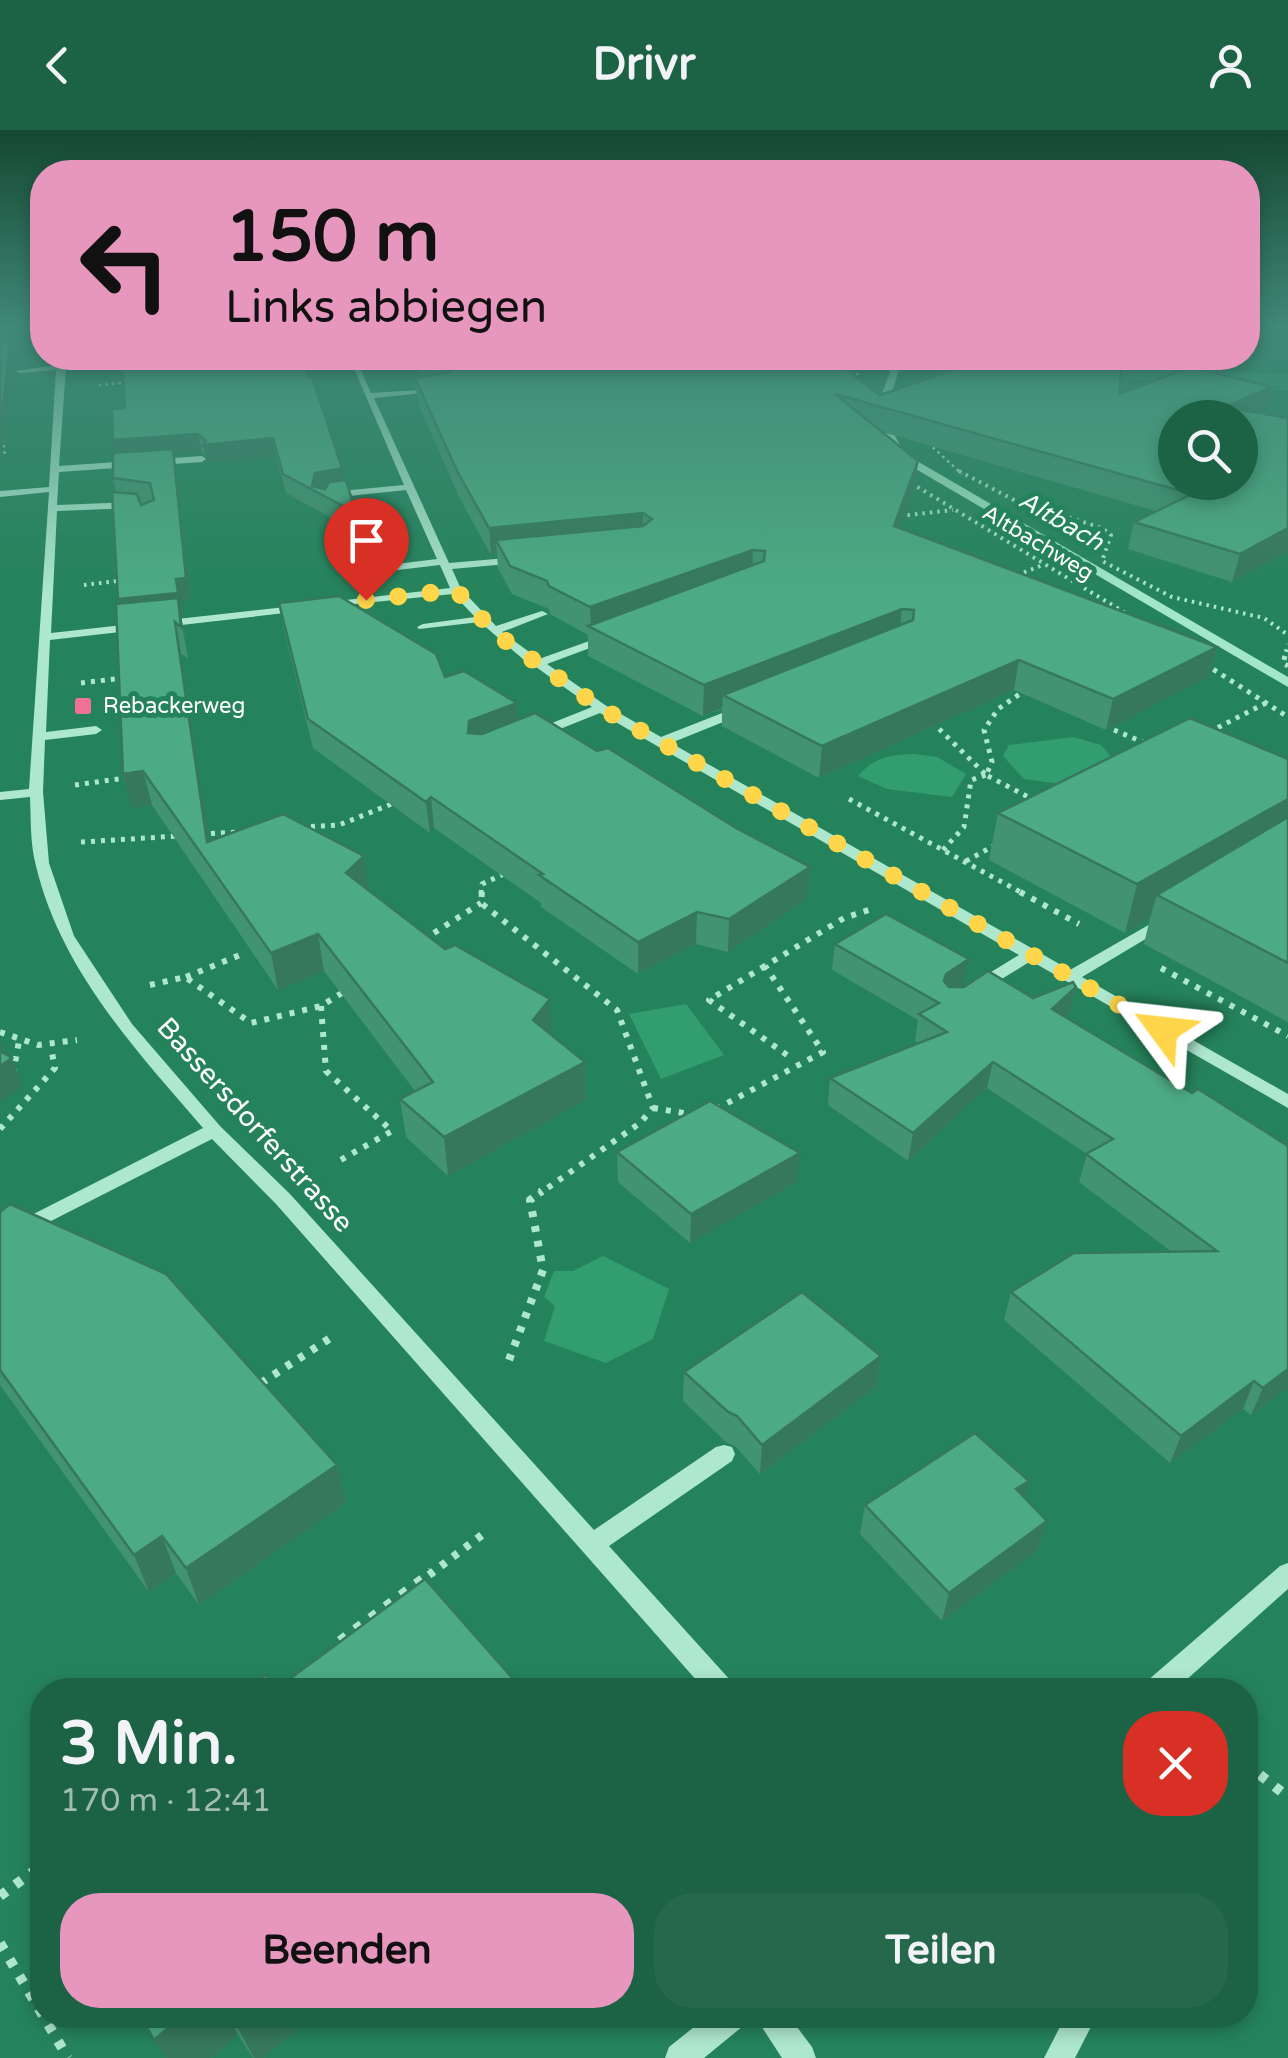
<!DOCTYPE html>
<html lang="de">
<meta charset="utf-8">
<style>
body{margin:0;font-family:"Varela Round",sans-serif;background:#25684b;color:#f1f3f6;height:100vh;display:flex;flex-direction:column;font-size:38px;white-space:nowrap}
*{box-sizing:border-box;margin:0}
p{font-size:32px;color:#a0bcb2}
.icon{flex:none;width:55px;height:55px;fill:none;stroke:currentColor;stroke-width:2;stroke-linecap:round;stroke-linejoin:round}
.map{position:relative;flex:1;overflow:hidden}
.details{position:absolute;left:30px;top:1548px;width:1228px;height:350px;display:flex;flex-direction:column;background:#1c6244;border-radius:40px;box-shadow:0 5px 15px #0003}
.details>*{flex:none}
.hud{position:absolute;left:30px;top:30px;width:1230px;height:210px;border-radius:40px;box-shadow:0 5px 15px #0003;background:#e797bd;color:#111;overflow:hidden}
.tools{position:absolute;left:1158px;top:270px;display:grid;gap:20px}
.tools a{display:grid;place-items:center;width:100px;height:100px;border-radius:50%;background:#1c6244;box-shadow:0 5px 15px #0003;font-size:50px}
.pin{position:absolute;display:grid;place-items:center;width:85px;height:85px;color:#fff;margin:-102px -42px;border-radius:50% 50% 50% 0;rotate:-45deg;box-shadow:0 0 10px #0007}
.pin .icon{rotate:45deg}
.me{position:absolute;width:110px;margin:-55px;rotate:300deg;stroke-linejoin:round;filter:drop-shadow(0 0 8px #0008)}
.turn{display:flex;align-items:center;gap:35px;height:210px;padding:0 30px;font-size:45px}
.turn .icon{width:130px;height:130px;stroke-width:2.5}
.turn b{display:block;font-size:70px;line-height:85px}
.round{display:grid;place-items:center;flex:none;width:105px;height:105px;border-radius:40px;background:#25684b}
.headline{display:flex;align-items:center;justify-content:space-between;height:170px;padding:0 30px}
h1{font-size:60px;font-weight:800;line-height:75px}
.cta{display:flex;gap:20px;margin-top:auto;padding:20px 30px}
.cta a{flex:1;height:115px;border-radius:40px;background:#e797bd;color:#111;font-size:40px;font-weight:800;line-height:115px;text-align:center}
.cta a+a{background:#25684b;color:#f1f3f6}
header{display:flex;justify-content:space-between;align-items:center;height:130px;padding:0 30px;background:#1c6244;font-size:45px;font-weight:800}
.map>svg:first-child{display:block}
.green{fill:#329d6e}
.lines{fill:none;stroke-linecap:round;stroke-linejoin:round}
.stream{fill:#a2e8c8;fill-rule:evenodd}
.path-far5{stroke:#ade7ce;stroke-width:2.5;stroke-dasharray:2.5 4;stroke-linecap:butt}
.path-far4{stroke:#ade7ce;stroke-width:4;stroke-dasharray:2.5 5;stroke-linecap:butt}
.path-far3{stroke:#ade7ce;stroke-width:5;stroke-dasharray:4 6;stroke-linecap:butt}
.path-far2{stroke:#ade7ce;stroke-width:6;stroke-dasharray:5 8;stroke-linecap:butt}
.path-far1{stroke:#ade7ce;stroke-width:8;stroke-dasharray:6 9;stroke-linecap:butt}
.path{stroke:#ade7ce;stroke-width:10;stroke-dasharray:8 11;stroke-linecap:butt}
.minor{fill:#ade7ce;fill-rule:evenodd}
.wall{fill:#429371}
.shaded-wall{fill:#36785c}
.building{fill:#4dab83;stroke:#36785c;stroke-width:2.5;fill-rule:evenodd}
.route{stroke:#ffd54a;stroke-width:18;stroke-dasharray:0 32.4}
.poi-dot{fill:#f17195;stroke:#25835b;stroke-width:4}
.labels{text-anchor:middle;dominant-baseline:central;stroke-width:10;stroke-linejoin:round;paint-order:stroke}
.far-street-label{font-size:22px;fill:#fff;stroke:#25835b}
.far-poi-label{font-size:22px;fill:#fff;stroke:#25835b;text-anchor:start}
.far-water-label{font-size:25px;font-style:italic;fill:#f4fdf9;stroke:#25835b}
.street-label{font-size:28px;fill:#fff;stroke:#25835b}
</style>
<header><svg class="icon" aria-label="back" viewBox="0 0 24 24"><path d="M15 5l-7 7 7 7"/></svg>Drivr<svg class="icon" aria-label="person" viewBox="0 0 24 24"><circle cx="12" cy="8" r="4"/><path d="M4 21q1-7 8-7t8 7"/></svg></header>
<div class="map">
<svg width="1288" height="1928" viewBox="0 0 1288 1928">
<rect width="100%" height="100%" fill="#25835b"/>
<!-- green -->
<g class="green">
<polygon points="945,229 1288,245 1288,261 943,236"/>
<polygon points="1073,607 1101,615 1113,629 1068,655 1024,649 1003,626 1009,615"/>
<path d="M914,624l23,3 29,17 -14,23 -65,-8 -29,-13c16,-19 32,-21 56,-22z"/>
<polygon points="686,874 724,925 661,949 629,884"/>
<polygon points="603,1126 669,1159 653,1209 606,1233 544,1211 555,1176 544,1167 554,1141 573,1141"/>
</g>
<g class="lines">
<!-- stream -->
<polygon class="stream" points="895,228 903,228 884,286 905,324 1288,547 1288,557 897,328 874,286"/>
<!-- path-far5 -->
<g class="path-far5">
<polyline points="854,251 865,228"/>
<polyline points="99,255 132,252"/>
<polyline points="2,302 5,326"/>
<polyline points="928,313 962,344"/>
</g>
<!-- path-far4 -->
<g class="path-far4">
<polyline points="959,341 1016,371 1102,398 1111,405 1102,431 1172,467 1264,488 1288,505"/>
<polyline points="911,353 1127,484"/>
<polyline points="900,386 953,380"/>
<polyline points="1017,445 1043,435"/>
<polyline points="84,455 117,451"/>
<polyline points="1284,529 1288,514"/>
</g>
<!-- path-far3 -->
<g class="path-far3">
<polyline points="1285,526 1283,533 1288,536"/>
<polyline points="1205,534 1288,587"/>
<polyline points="81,553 123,548"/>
<polyline points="1027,559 998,579 984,600 992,632 986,645 1034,670"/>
<polyline points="932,592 985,644"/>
<polyline points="1114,600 1150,615"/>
<polyline points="1209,602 1266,573"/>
<polyline points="75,655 125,648"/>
<polyline points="849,669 1024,764"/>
<polyline points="301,697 339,695 394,673"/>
<polyline points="201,704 238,702"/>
<polyline points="81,712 179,706"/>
<polyline points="943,720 964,697 971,650 986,645"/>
<polyline points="966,731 999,713"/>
<polyline points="481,764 482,754 506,743"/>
</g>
<!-- path-far2 -->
<g class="path-far2">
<polyline points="482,762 481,773 617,880 653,978 640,993 539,1064"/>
<polyline points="1020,762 1079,794"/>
<polyline points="423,810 481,773"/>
<polyline points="765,836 709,870 787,925"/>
<polyline points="1161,838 1288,906"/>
<polyline points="186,847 240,825"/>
<polyline points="150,855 185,847 251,893 321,876 345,861"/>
<polyline points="321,876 326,941 392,1001 337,1032"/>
<polyline points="0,902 38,915 77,910"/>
<polyline points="13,944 19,911"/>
<polyline points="653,978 696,985"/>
<polyline points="716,979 823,922 765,836 844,788 872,779"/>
<polyline points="0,999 55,938 51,918"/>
</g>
<!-- path-far1 -->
<g class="path-far1">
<polyline points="509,1230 543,1140 530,1070 542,1061"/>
<polyline points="261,1253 332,1207"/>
<polyline points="429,1445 482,1405"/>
</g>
<!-- path -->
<g class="path">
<polyline points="340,1511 432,1442"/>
<polyline points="1245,1633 1288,1667"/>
<polyline points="0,1766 42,1735"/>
<polyline points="0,1813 68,1928"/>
</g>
<!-- minor -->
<g class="minor">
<path d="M58,228h6l2,9 -7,99 143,-10 4,3 -4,3 -143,10 -2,33 76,-3 5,3 -5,3 -76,3 -6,122 252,-28 5,3 -5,3 -253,29 -4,92 50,-6 6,4 -6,4 -51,6 -2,52 6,71 25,73 58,88 88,102 70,68 304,336 122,-83 8,-2 8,2 3,7 -3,7 -123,85 122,135 4,9h-30l-429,-486 -64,-65 -212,108v-16l203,-103c-68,-79 -142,-158 -167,-262 -6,-22 -5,-47 -6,-69l-30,3v-8l29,-3 20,-297 -49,5v-6l49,-4 7,-117 -36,3 -4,-2 41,-6z"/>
<polygon points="352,234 359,236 371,263 439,259 443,261 374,268 449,433 518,427 523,430 518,433 452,439 461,459 496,496 542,481 548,484 502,502 539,529 606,505 614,505 614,509 547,534 605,575 661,607 740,576 748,576 748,582 671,613 1070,840 1159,789 1169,789 1172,792 1169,795 1082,847 1288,964 1288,978 1031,831 982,861 970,861 968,858 970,855 1019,825 600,583 540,607 532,607 532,601 592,577 536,537 531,536 480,492 419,499 417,497 423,494 475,487 453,464 325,477 324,475 329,472 450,458 440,435 372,443 341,436 346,433 372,437 437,429 406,360 330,368 325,365 330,362 404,355"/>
<polygon points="1288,1433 1288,1459 1175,1560 1143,1560 1147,1551 1280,1436"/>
<polygon points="709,1885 747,1885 743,1896 704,1928 665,1928 669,1917"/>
<polygon points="754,1885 788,1885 812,1917 816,1928 782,1928"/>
<polygon points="1066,1885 1097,1885 1075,1928 1044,1928"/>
</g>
</g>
<!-- wall -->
<g class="wall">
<polygon points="415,228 831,228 880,265 1119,264 1272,257 1266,280 1260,283 1288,288 1288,421 1232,452 1128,419 1134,392 1156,381 882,302 918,331 915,357 900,398 1217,517 1209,547 1106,600 1014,560 819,648 722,596 722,579 703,586 588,526 588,505 550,484 549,479 512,464 498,438 497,425 491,425 460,369 417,271 415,248 421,247 416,235"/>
<polygon points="309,247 342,338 343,350 356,383 359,403 286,363 276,326 207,333 205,325 202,322 174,324 191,469 181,470 183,484 181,485 188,528 181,524 209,711 364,726 368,760 585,932 586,970 448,1046 406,1007 400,969 415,961 324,841 278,860 152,675 132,678 118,469 116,362 113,348 116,323 125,278"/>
<polygon points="279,473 445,547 517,573 518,590 597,621 810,737 807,769 728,822 696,814 638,844 541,777 541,773 434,698 430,703 313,618 284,500"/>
<polygon points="1288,629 1288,892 1144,814 1150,788 1125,803 989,730 998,683"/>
<polygon points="835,814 969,829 964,855 962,857 1033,868 1076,857 1070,883 1066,887 1192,963 1288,1016 1288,1258 1251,1285 1243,1279 1170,1333 1004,1190 1011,1162 1172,1122 1079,1052 1087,1024 987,958 908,1031 828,975 830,948 918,913 915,911 918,890 832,840"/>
<polygon points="617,1022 797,1052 690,1113 618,1052"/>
<polygon points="0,1082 337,1335 346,1373 199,1475 176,1443 149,1462 0,1255"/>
<polygon points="881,1226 877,1256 760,1344 735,1316 726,1312 683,1271 684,1242"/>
<polygon points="865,1375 1047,1391 1038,1420 942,1491 860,1404"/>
<polygon points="140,1885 313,1885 264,1928 253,1928 238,1905 212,1928 166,1928"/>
</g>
<!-- shaded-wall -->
<g class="shaded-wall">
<polygon points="12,197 17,197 2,327 0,327 0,302"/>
<polygon points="1272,257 1266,280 1240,291 1224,277"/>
<polygon points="198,304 202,322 174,324 191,469 181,470 183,484 181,485 188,528 180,485 123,491 118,469 176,449 173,324 117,328 113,310"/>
<polygon points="273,308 276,326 207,333 203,315"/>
<polygon points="918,331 915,357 891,423 894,396"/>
<polygon points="342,338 344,357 318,362 312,356 315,343"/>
<polygon points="643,383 643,410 496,410 497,425 491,425 489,398"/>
<polygon points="1288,398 1288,421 1232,452 1240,424"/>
<polygon points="753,420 752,448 591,498 590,477"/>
<polygon points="902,479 899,509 723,565 722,578 703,586 704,555"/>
<polygon points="175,492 181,524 215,748 207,712"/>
<polygon points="1217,517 1209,547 1106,600 1113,569"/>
<polygon points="1019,530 1014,560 819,648 822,616"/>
<polygon points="517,573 519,602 472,620 468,603 469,591"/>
<polygon points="143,641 152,675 132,678 123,644"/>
<polygon points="431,667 434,698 430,703 426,672"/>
<polygon points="1288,669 1288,708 1157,765 1150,788 1125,803 1137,754"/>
<polygon points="364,726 369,762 346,743"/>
<polygon points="810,737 807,769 728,822 729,789"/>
<polygon points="697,782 696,814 638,844 638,812"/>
<polygon points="318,804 324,841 278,860 271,823"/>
<polygon points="969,829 964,855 942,870 940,878 946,844"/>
<polygon points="1076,857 1070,883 1046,905 1052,879"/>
<polygon points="550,869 552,907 533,890"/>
<polygon points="0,912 7,931 12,928 23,957 0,972"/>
<polygon points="585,932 586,970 448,1046 444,1007"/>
<polygon points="993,932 987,958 908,1031 913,1003"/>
<polygon points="800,1023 797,1052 690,1113 691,1084"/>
<polygon points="881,1226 877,1256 760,1344 762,1315"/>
<polygon points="1288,1239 1288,1258 1251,1285 1263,1258"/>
<polygon points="1254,1251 1243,1279 1170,1333 1181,1306"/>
<polygon points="337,1335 346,1373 199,1475 186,1438"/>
<polygon points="1029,1351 1021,1380 1016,1359"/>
<polygon points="1047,1391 1038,1420 942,1491 949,1463"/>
<polygon points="162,1406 176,1443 149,1462 134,1425"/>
<polygon points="183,1885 228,1885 238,1905 212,1928 166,1928 154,1910"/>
<polygon points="238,1885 313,1885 264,1928 254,1928 233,1889"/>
</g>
<!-- building -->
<g class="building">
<polygon points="0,197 12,197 0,302"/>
<polygon points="282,228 302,228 309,247 312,247 342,338 315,343 312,356 325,359 329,352 346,350 356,383 283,344 273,308 203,315 206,311 198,304 113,310 112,279 125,278 123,239"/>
<path d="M421,228h410l49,37 101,-35 22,6 18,-8h38l63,6 -3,30 71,-27 82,20 -48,20 64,11v110l-48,26 -106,-32 58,-28 -357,-100 83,67 -24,65 323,121 -104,52 -94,-39 -197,86 -99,-51 190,-75 1,-10 -12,-1 -198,76 -116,-59 176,-65 1,-10 -12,-1 -163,57 -41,-21 -2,-5 -37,-15 -14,-26 147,-14 9,-7 -9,-6 -154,15 -31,-55 -43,-95 35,-6 3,-5 -8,-5 -21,1zM1175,288h65v64h-65z"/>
<polygon points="173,319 186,448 176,449 178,463 118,469 112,362 137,364 141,375 154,370 150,353 113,348 113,323"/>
<polygon points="339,466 436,524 445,547 464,541 517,573 469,591 468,603 482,604 535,583 597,621 608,618 736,698 810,737 729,789 697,782 638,812 539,745 543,744 431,667 426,672 308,589 279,473"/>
<polygon points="178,468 181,497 175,492 207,712 283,684 364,726 346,743 445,819 455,815 550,869 533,890 585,932 444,1007 400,969 433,952 318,804 271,823 143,641 123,644 116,474"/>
<polygon points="1190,588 1288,629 1288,669 1137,754 998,683"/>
<polygon points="1288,687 1288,833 1157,765"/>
<polygon points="886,784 969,829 946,844 944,851 949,857 964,857 988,841 1033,868 1073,852 1076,857 1052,879 1192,963 1198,959 1288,1016 1288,1239 1263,1258 1254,1251 1181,1306 1011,1162 1074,1123 1217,1121 1086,1024 1113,1009 993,932 913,1003 830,948 947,902 919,884 939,873 835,814"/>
<polygon points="0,921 12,928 0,936"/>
<polygon points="710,971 800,1023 691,1084 617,1022"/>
<polygon points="10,1074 166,1144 337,1335 186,1438 162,1406 134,1425 0,1240 0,1082"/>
<polygon points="802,1162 881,1226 762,1315 737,1286 728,1282 684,1242"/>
<polygon points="975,1303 1029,1351 1016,1359 1047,1391 949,1463 865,1375"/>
<polygon points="425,1449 523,1560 246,1560 266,1545 276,1559"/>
<polygon points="140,1885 183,1885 154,1910"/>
</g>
<!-- sky -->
<linearGradient id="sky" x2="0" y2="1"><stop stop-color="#144832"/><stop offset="0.42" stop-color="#408877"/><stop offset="1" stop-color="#408877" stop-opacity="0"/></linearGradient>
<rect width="1288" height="467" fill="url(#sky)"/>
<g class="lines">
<!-- route -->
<polyline class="route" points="366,470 456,460 496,504 601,578 1163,900"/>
</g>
<!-- markers -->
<rect class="poi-dot" x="73" y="566" width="20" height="20" rx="5"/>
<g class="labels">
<!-- far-street labels -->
<g class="far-street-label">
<text transform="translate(1038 413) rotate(31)">Altbachweg</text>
</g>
<!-- far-poi labels -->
<g class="far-poi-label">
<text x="103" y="576">Rebackerweg</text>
</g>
<!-- far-water labels -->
<g class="far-water-label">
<text transform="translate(1061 391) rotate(30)">Altbach</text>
</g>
<!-- street labels -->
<g class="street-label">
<text transform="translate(255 995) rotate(48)">Bassersdorferstrasse</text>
</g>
</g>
</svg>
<div class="tools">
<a><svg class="icon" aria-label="search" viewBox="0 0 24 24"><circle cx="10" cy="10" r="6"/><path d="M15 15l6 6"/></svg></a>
</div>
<div class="pin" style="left:366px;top:470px;background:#d93025"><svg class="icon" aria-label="arrive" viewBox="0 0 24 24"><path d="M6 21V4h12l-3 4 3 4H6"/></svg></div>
<svg class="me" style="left:1163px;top:900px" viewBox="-20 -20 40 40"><path d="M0-17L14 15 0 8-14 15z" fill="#ffd54a" stroke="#fff" stroke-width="4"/></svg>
<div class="hud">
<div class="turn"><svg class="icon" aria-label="left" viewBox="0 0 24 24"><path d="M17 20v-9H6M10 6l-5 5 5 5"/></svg><div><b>150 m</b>Links abbiegen</div></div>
</div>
<section class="details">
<div class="headline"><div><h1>3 Min.</h1><p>170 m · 12:41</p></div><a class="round" style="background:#d93025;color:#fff"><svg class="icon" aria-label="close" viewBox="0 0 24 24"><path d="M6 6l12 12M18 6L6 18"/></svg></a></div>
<div class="cta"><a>Beenden</a><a>Teilen</a></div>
</section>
</div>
